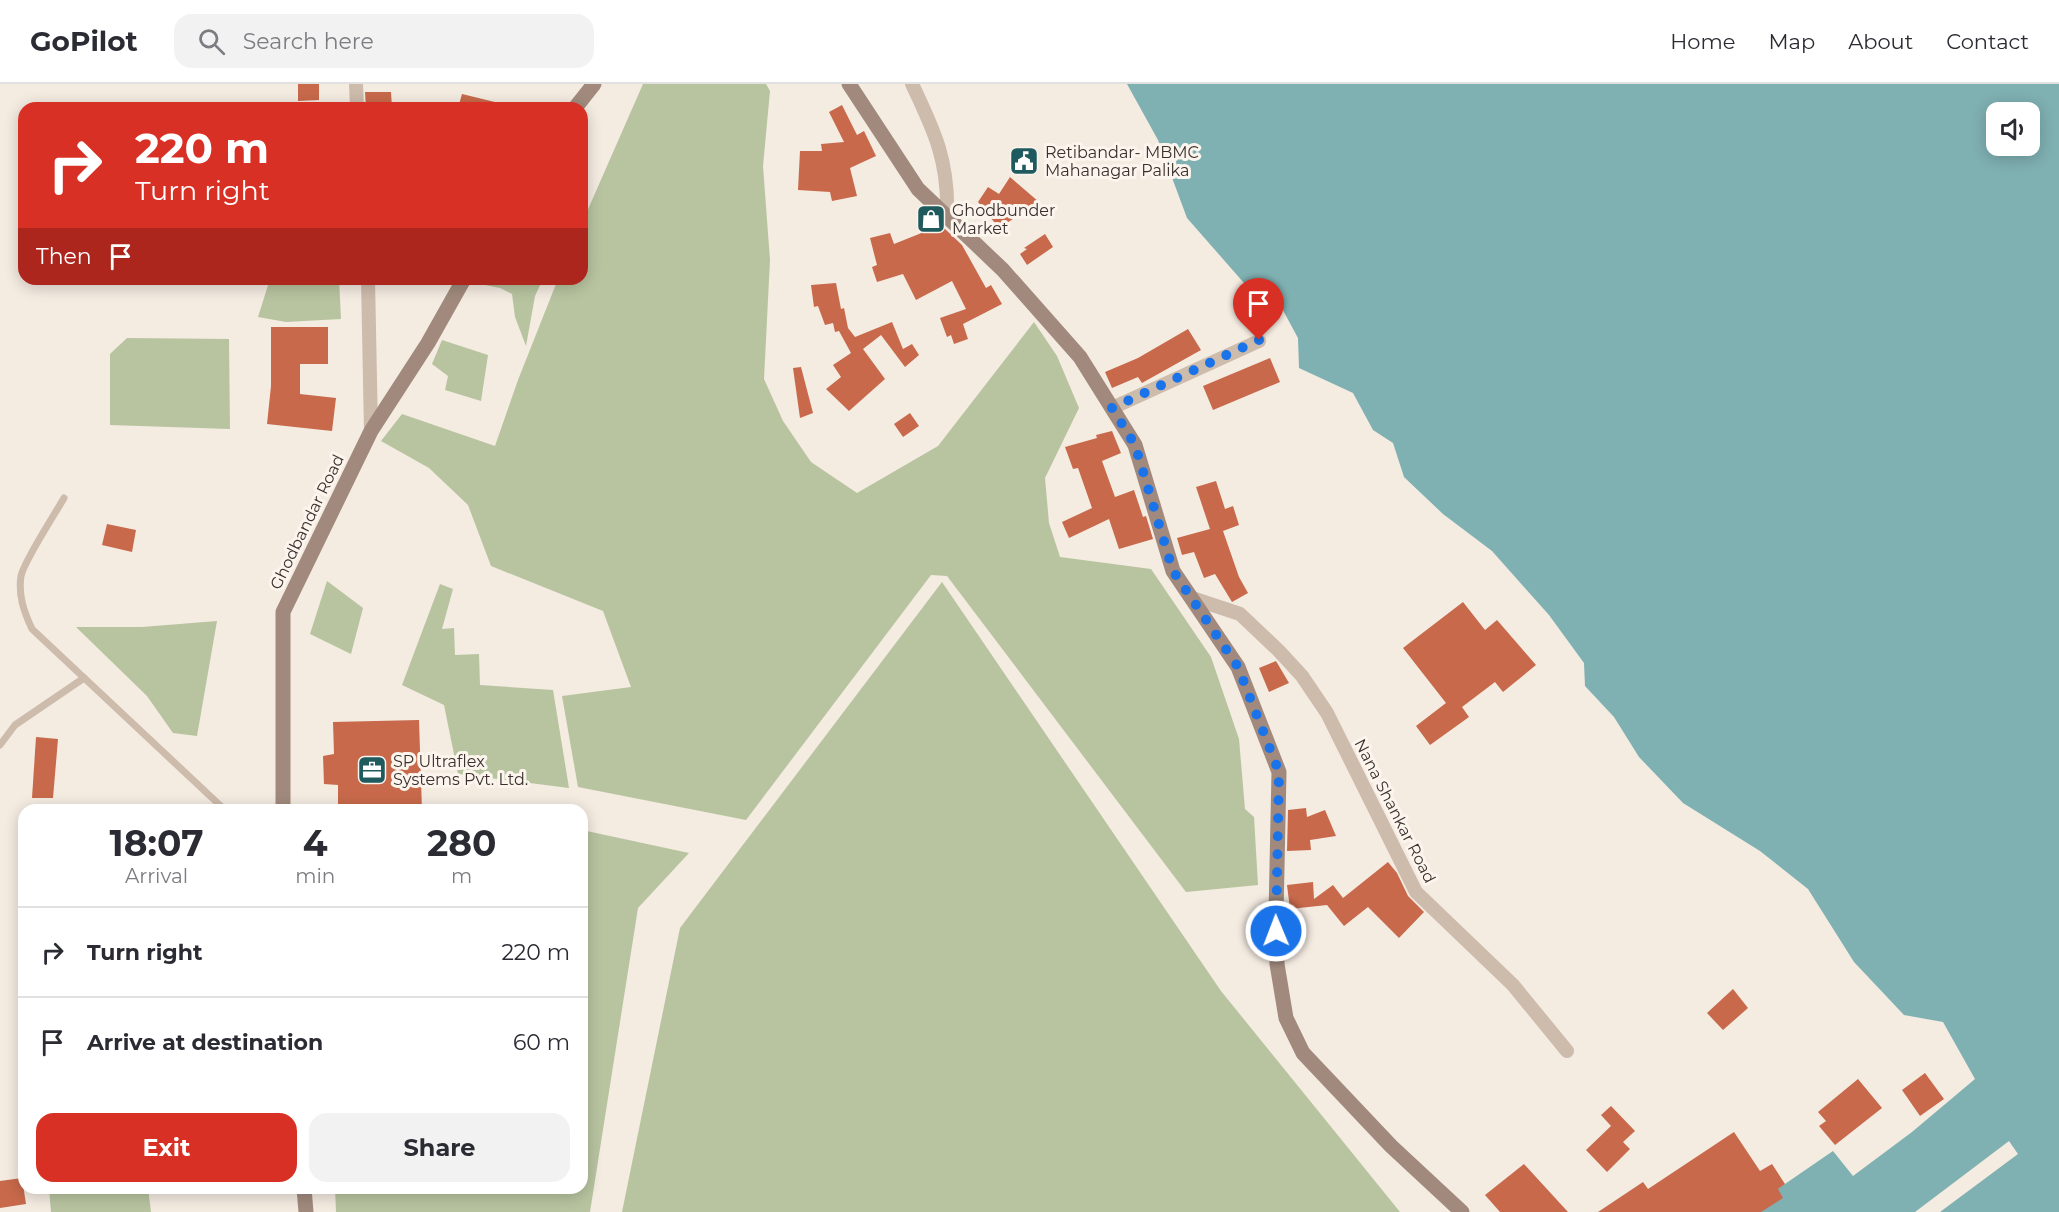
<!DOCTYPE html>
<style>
body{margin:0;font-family:Montserrat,sans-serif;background:#f2f2f3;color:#2b2b33;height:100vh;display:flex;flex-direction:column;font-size:22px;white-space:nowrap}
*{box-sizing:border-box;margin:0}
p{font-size:20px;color:#7c7c81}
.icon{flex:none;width:33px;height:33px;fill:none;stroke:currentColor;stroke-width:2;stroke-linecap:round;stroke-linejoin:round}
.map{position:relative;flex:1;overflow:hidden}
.sheet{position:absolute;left:18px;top:720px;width:570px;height:390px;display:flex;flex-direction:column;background:#fff;border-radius:18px;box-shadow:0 3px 15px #0003}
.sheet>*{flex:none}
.guide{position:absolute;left:18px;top:18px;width:570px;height:183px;border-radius:18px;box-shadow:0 3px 15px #0003;background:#d93025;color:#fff;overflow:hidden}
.tools{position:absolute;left:1986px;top:18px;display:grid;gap:12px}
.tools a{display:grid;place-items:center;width:54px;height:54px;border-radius:12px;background:#fff;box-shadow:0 3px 15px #0003;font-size:30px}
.pin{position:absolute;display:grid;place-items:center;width:51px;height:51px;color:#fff;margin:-62px -26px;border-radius:50% 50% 50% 0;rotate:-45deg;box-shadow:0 0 6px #0007}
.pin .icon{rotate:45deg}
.me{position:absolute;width:66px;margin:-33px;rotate:359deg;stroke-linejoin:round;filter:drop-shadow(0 0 4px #0008)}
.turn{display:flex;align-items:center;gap:21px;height:126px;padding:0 18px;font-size:27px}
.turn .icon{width:78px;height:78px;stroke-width:2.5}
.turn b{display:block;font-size:42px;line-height:51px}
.then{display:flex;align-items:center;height:57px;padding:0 18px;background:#0003;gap:12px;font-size:22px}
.eta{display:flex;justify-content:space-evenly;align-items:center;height:102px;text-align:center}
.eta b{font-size:36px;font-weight:700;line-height:42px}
.button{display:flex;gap:12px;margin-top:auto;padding:12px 18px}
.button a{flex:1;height:69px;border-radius:18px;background:#d93025;color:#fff;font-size:24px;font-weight:700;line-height:69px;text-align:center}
.button a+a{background:#f2f2f3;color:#2b2b33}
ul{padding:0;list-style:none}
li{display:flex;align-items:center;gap:18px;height:90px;padding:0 18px;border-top:2px solid #e1e1e2}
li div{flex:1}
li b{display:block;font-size:22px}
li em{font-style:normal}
header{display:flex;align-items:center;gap:36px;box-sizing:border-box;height:84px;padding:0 30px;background:#fff;border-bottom:2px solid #e1e1e2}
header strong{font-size:28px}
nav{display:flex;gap:33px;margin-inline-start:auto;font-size:21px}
.search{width:420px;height:54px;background:#f2f2f3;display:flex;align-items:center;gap:15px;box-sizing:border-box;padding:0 21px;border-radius:18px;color:#7c7c81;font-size:22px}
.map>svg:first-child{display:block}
.green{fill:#b8c4a0}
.water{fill:#7fb0b2;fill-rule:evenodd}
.building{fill:#c8694b}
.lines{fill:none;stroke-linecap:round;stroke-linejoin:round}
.lane{stroke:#cdbbac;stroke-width:7}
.street{stroke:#cdbbac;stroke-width:14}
.secondary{stroke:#a18a7d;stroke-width:15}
.route{stroke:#1a73e8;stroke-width:10;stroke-dasharray:0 18}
.labels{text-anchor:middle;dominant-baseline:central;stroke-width:6;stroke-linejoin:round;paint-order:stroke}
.poi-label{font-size:16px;fill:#3b302b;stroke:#fbf5ee;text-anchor:start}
.street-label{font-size:16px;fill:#3b302b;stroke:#fbf5ee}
</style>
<header>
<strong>GoPilot</strong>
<div class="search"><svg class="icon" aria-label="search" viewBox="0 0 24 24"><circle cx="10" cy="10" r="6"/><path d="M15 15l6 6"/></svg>Search here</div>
<nav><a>Home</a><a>Map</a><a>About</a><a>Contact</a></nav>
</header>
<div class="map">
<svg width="2059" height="1128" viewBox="0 0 2059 1128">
<rect width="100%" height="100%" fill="#f4ebe1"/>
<!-- green -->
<g class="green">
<polygon points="643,0 766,0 770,7 763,82 770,176 764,295 783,337 811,378 857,409 938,362 1034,238 1057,272 1079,324 1045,394 1049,439 1060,473 1151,485 1211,573 1239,655 1245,725 1254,733 1258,801 1186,808 947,492 931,491 746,736 578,703 562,612 631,603 603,527 491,482 468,421 429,384 381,357 402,330 495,362 518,296 558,195 582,195 582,139"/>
<polygon points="270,195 339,195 341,235 286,238 258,233"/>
<polygon points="483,195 543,195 535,212 526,262 515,233 512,210 500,204 480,200"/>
<polygon points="127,254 229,255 230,345 110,341 110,270"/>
<polygon points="442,256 488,271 481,317 445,306 448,292 432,280"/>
<polygon points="327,497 363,524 351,570 310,550"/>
<polygon points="942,498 1221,907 1400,1128 622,1128 680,844"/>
<polygon points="440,500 453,505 442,545 454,544 455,571 479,570 480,601 553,606 569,704 458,690 444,621 402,601"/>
<polygon points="217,537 197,652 173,649 147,612 76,543 142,543"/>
<polygon points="582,746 689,769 638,824 590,1128 336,1128 335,1104 582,1104"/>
<polygon points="49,1104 148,1104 151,1128 51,1128"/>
</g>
<!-- water -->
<path class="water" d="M1127,0h932v1128h-119l78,-58 -9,-13 -94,71h-171l89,-61 20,25 59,-44 63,-53 -32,-57 -39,-7 -50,-53 -46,-73 -48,-38 -77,-48 -44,-46 -25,-40 -29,-31 -1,-23 -35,-48 -57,-64 -49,-37 -39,-37 -11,-34 -20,-13 -20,-37 -54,-25 -1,-30 -26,-48 -28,-7 -57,-65 -29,-78zM1996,28h34v34h-34z"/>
<!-- building -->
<g class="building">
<polygon points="298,0 319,0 319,16 298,17"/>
<polygon points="365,8 391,8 392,24 366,24"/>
<polygon points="462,10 499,19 498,24 458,24"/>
<polygon points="842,21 857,51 864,47 876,72 850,84 857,112 832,117 830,108 798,106 800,67 822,67 821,60 844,58 829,28"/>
<polygon points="1010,93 1039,118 999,144 978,118 988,103 999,110"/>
<polygon points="934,144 944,144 962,161 986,204 991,201 1002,220 963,240 968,255 954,260 951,251 947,253 940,234 966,225 952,197 916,216 903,190 877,198 872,183 877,181 870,154 890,149 894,160"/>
<polygon points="1045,150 1053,163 1027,181 1020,170 1027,165 1024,164"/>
<polygon points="836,199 841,225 844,224 848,244 855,253 892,238 903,265 912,260 919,271 905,283 881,251 863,265 885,295 849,327 826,305 841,293 833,281 851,269 839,247 835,248 833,239 825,241 818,222 814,223 811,201"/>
<polygon points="271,243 328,243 328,280 300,280 300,310 336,314 332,347 267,340 271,302"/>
<polygon points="1188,245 1201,266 1142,299 1138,293 1112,304 1105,288 1138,274"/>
<polygon points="1270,274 1280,298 1213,326 1203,302"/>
<polygon points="801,283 813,329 800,334 793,284"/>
<polygon points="910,329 919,342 903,353 894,340"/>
<polygon points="1112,347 1121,369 1102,377 1115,413 1134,406 1143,433 1146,432 1153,455 1119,465 1109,435 1069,454 1062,438 1092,424 1078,384 1073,385 1065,363 1097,354 1096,351"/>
<polygon points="1216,397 1225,425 1233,422 1239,441 1223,447 1239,493 1248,509 1232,518 1215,490 1204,494 1194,468 1182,471 1177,454 1210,445 1196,403"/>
<polygon points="107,440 136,446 132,468 102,461"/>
<polygon points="1463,518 1485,546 1497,536 1536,581 1503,608 1495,598 1462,623 1469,633 1430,661 1416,642 1446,619 1403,564"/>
<polygon points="1276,577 1289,599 1269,608 1259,584"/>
<polygon points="419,636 422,726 338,726 338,701 324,700 323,672 334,670 333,638"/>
<polygon points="36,653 58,655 53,714 32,714"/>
<polygon points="1306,724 1307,733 1325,726 1336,752 1310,756 1311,766 1287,767 1288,726"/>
<polygon points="1388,778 1397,789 1408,812 1424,828 1399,854 1368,823 1344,842 1327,821 1290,825 1287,801 1313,798 1314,815 1333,801 1343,814"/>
<polygon points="1733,905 1748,924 1723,946 1707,929"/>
<polygon points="1925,989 1944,1015 1920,1032 1902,1006"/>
<polygon points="1858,995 1882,1024 1835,1061 1819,1042 1826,1037 1818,1028"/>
<polygon points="1611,1022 1635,1047 1623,1058 1630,1065 1607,1088 1586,1066 1611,1042 1601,1031"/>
<polygon points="1734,1048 1760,1087 1772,1080 1785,1100 1778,1105 1783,1114 1761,1128 1598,1128 1643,1098 1648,1105"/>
<polygon points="1524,1080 1568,1128 1500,1128 1485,1111"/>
<polygon points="22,1094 26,1120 0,1124 0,1097"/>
</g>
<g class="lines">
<!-- lane -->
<g class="lane">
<path d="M64,414c-9,16 -40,63 -43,78 -3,19 3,36 11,53l193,181"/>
<polyline points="0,661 15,641 84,594"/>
</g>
<!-- street -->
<g class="street">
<polyline points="356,0 357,24"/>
<path d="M912,0c23,48 37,78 35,133"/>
<polyline points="368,195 371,347"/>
<polyline points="1112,324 1259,257"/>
<polyline points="1192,514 1240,530 1279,567 1302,592 1327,629 1416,808 1513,901 1567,967"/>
</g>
<!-- secondary -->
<g class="secondary">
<polyline points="849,0 918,105 1003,186 1080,273 1135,361 1173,487 1238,583 1279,688 1276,830 1277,880 1286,934 1303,969 1391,1062 1462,1128"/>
<polyline points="575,24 594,0"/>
<polyline points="283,726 283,528 371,347 428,259 464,195"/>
<polyline points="304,1104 306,1128"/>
</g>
</g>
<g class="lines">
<!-- route -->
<polyline class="route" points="1259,256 1112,324 1135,361 1173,487 1238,583 1279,688 1276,847"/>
</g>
<!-- icons -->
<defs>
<g id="civic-square" transform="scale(1.5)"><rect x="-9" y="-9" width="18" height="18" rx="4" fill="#1f5a5e" stroke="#fbf5ee"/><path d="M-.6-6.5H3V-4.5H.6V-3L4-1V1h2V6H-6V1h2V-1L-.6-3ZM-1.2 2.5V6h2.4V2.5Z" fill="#fff"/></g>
<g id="shop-square" transform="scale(1.5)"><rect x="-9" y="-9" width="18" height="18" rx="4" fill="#1f5a5e" stroke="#fbf5ee"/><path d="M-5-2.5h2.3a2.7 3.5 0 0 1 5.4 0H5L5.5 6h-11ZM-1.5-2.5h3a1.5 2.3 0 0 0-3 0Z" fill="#fff"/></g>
<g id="office-square" transform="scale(1.5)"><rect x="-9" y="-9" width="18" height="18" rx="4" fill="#1f5a5e" stroke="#fbf5ee"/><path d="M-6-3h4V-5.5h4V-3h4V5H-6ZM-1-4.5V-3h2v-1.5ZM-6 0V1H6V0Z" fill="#fff"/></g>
</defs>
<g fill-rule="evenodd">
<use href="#civic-square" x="1024" y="77"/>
<use href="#shop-square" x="931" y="135"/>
<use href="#office-square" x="372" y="686"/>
</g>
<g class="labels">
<!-- poi labels -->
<g class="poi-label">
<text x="1045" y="68">Retibandar- MBMC<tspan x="1045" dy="18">Mahanagar Palika</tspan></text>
<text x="952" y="126">Ghodbunder<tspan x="952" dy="18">Market</tspan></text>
<text x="393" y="677">SP Ultraflex<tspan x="393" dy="18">Systems Pvt. Ltd.</tspan></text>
</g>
<!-- street labels -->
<g class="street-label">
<text transform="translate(307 438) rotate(-64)">Ghodbandar Road</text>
<text transform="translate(1395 727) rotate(63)">Nana Shankar Road</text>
</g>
</g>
</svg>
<div class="tools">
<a><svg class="icon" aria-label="sound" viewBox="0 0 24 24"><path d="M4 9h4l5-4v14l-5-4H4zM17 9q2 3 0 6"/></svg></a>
</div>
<div class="pin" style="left:1259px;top:256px;background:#d93025"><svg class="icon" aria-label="arrive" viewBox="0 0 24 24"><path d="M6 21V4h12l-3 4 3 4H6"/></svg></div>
<svg class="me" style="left:1276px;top:847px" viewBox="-20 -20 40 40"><circle r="17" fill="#1a73e8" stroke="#fff" stroke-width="3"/><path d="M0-11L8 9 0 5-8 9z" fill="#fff"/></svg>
<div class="guide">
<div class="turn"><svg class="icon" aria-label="right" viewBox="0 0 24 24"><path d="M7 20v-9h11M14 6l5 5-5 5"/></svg><div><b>220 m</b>Turn right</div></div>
<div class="then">Then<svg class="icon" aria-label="arrive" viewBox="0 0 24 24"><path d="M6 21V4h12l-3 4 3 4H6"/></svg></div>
</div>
<section class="sheet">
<div class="eta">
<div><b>18:07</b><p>Arrival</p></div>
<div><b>4</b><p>min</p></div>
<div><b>280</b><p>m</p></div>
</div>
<ul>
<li><svg class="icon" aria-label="right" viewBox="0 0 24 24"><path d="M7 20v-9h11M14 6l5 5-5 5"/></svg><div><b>Turn right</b></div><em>220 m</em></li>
<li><svg class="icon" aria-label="arrive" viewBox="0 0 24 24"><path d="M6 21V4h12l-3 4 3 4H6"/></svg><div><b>Arrive at destination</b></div><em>60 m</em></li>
</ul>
<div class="button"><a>Exit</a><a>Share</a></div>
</section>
</div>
